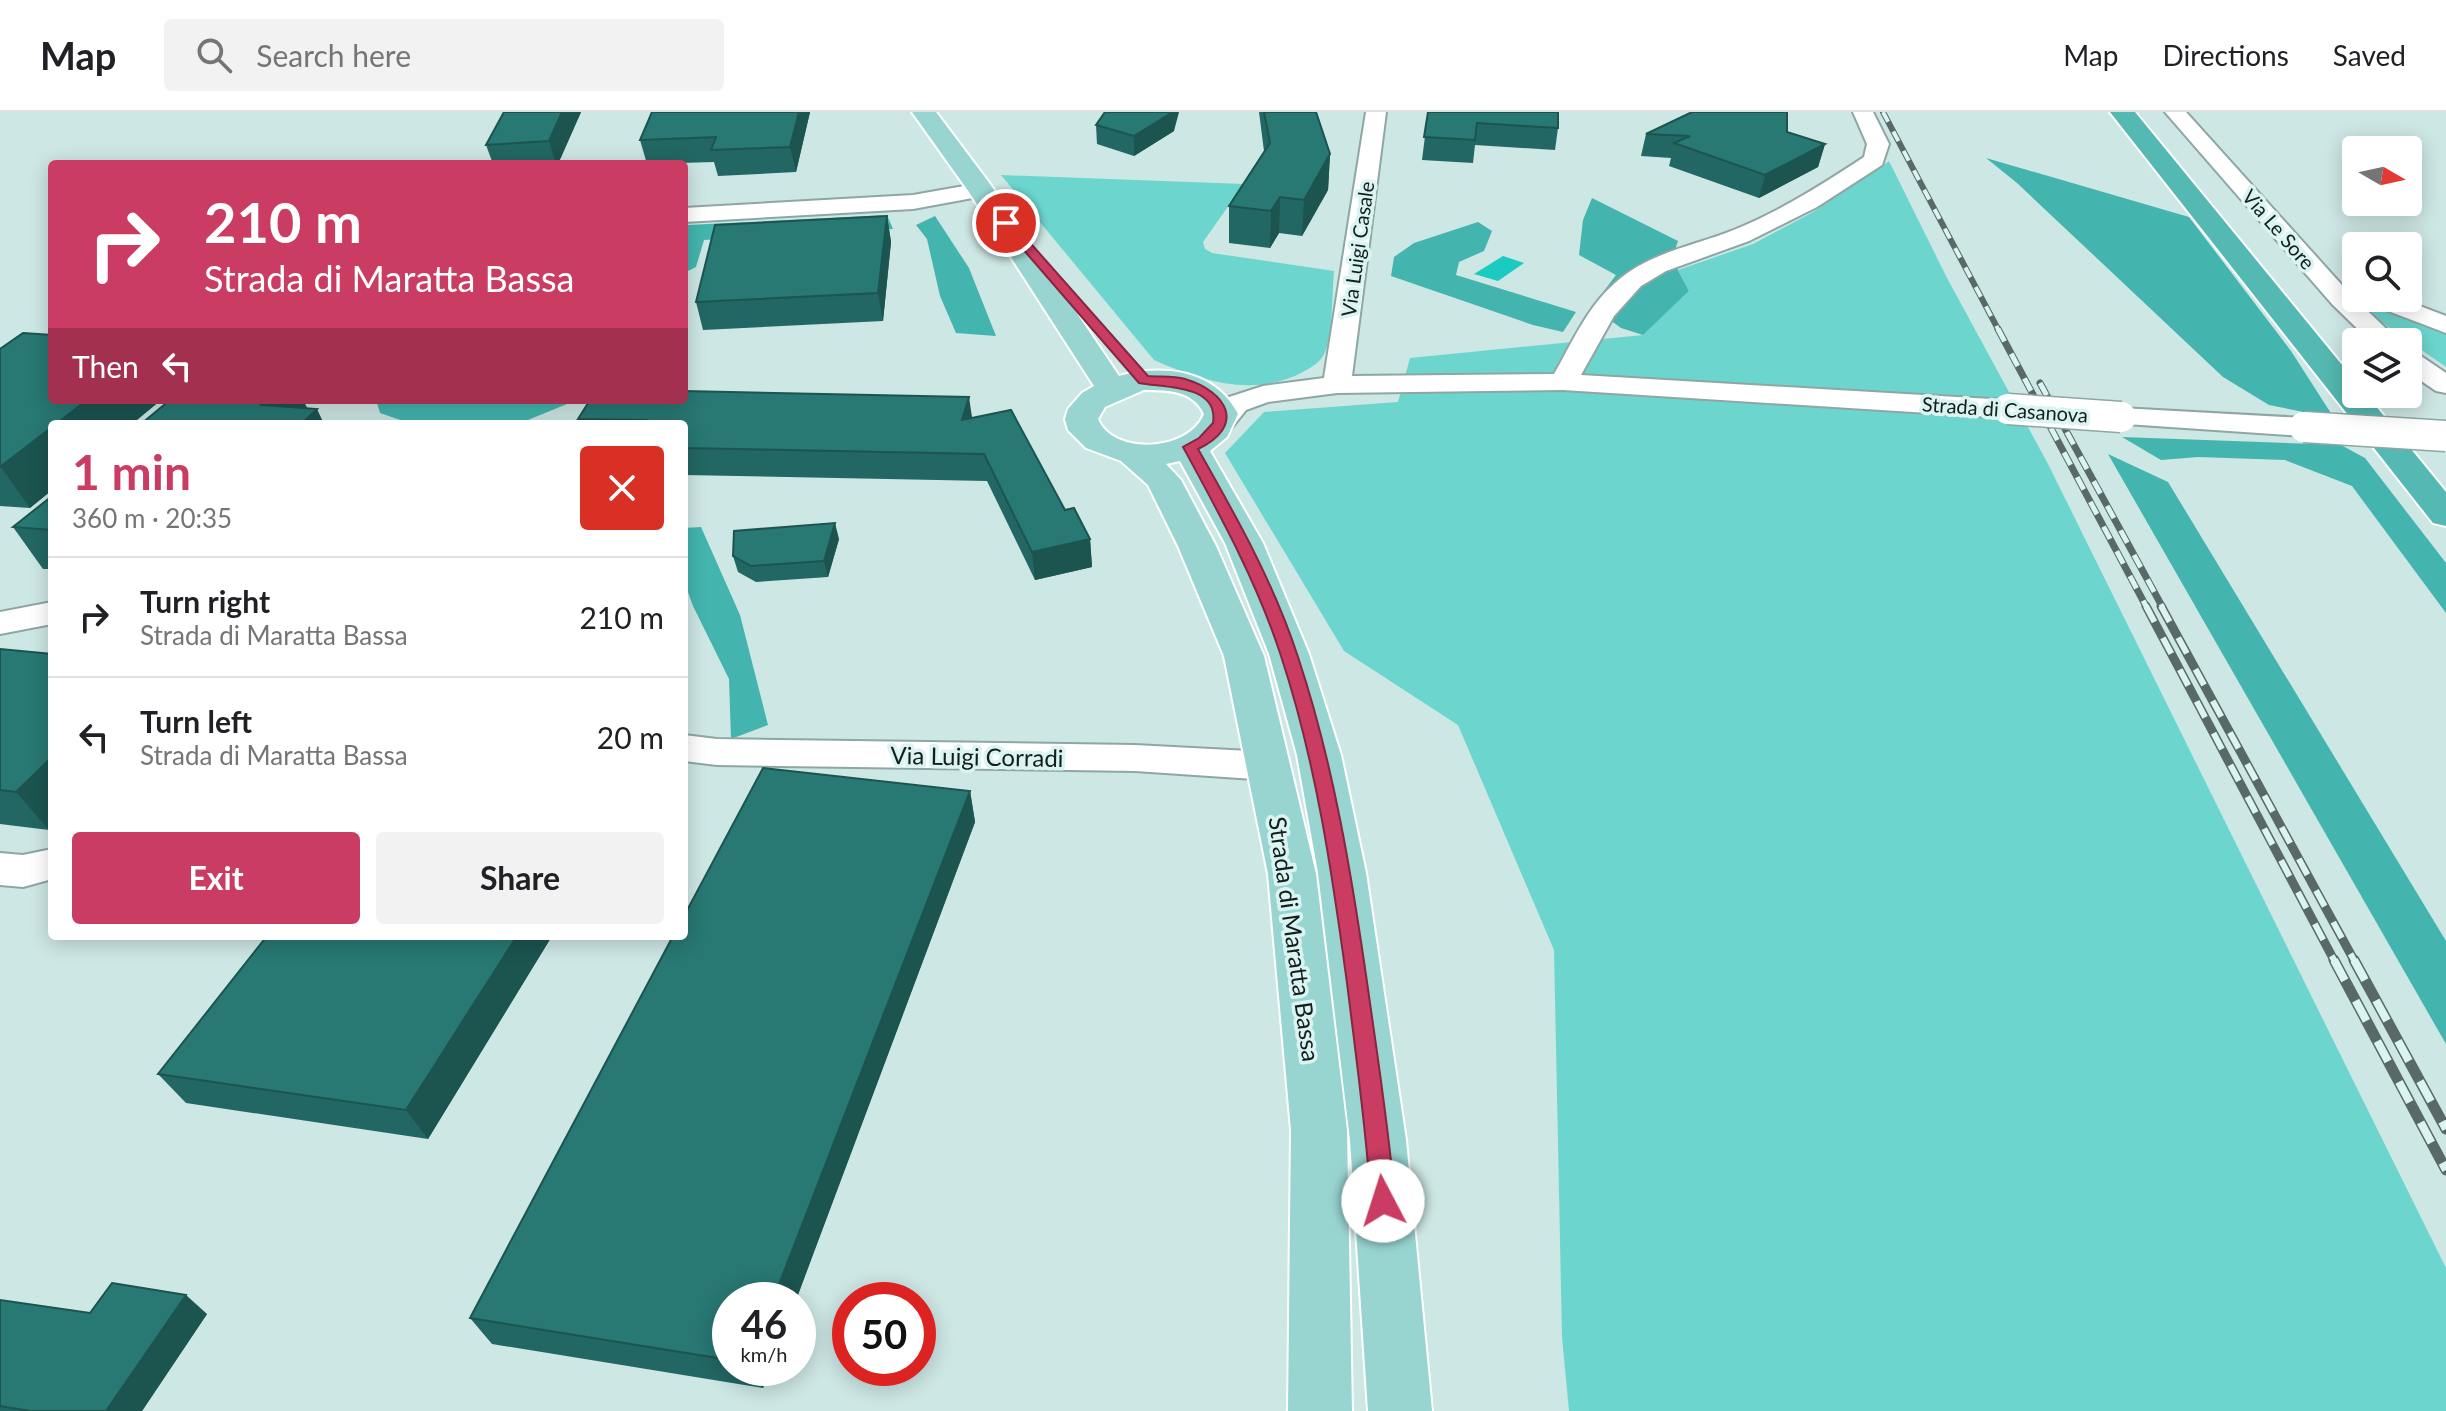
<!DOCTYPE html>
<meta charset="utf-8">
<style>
body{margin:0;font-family:Lato,sans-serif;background:#f2f2f2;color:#202124;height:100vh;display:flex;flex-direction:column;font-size:30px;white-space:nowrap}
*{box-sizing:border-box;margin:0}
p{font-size:26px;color:#757577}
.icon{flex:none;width:44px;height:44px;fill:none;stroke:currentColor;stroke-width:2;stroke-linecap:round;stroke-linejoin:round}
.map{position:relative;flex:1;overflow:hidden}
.sheet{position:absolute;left:48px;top:308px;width:640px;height:520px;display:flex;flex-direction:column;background:#fff;border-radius:8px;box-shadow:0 4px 20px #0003}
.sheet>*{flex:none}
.banner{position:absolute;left:48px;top:48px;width:640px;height:244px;border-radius:8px;box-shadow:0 4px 20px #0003;background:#cb3c62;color:#fff;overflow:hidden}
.needle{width:52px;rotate:99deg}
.controls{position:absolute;left:2342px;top:24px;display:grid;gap:16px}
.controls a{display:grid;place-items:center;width:80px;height:80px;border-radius:8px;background:#fff;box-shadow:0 4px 20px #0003;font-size:40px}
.speed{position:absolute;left:712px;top:1170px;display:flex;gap:16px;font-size:40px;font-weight:700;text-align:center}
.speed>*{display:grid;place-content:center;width:104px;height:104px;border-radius:50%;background:#fff;box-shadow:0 4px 20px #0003;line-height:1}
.speed small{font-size:20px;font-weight:400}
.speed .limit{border:12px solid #d22;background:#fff;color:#111}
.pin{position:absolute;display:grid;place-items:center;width:68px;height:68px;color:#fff;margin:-34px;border:4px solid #fff;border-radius:50%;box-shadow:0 2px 8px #0007}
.me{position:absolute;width:88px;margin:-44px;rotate:355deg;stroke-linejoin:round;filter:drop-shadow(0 0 6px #0008)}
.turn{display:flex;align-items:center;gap:28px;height:168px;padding:0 24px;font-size:36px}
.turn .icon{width:104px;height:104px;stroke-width:2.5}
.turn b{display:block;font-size:56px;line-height:68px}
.then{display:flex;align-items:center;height:76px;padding:0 24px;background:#0003;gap:16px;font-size:30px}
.round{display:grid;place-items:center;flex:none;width:84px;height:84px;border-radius:8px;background:#f2f2f2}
.summary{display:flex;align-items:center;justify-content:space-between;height:136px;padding:0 24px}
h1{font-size:48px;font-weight:700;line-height:60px;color:#cb3c62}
.primary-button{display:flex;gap:16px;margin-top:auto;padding:16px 24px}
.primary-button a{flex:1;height:92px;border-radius:8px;background:#cb3c62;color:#fff;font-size:32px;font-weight:700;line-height:92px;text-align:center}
.primary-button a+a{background:#f2f2f2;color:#202124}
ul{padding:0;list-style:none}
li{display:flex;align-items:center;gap:24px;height:120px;padding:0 24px;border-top:2px solid #e0e0e0}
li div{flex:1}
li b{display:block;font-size:30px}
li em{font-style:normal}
header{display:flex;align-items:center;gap:48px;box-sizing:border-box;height:112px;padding:0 40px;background:#fff;border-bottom:2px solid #e0e0e0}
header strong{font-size:38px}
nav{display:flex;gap:44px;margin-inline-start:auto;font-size:28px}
.search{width:560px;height:72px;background:#f2f2f2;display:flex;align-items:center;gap:20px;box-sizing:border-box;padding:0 28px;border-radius:8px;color:#757577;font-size:30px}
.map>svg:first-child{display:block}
.green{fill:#6cd6ce}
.forest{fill:#43b5ae}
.water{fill:#1bcac1}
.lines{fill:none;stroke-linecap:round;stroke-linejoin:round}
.minor-casing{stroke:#8ea6a4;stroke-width:4}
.major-casing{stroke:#fff;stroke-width:4}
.highway-casing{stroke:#fff;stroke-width:4}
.minor{fill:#fff;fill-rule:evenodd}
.major{fill:#98d5d1;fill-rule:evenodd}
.highway{fill:#54b9b2;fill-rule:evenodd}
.rail-far3-casing{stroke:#596967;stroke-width:6}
.rail-far2-casing{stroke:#596967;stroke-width:7}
.rail-far1-casing{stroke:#596967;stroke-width:9}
.rail-casing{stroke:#596967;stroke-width:11}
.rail-far3{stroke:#daf4f2;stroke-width:4;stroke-dasharray:11;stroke-linecap:butt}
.rail-far2{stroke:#daf4f2;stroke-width:5;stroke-dasharray:14;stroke-linecap:butt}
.rail-far1{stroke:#daf4f2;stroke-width:6;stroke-dasharray:18;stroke-linecap:butt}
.rail{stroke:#daf4f2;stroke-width:8;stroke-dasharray:23;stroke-linecap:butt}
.minor-bridge-casing{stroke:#8ea6a4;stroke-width:33;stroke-linecap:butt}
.minor-bridge{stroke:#fff;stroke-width:30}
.wall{fill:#226763}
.shaded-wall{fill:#1c5450}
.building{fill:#287873;stroke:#1c5450;stroke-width:2}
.route{fill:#cb3c62;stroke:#842740;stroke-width:2}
.labels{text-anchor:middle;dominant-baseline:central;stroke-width:7;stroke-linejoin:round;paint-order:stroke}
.far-street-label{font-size:20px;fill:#141e1d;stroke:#daf4f2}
.street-label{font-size:24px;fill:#141e1d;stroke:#daf4f2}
</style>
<header>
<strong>Map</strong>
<div class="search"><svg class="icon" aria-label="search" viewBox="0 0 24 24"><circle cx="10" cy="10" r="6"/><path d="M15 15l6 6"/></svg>Search here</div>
<nav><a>Map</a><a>Directions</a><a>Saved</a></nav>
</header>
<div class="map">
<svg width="2446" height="1299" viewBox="0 0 2446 1299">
<rect width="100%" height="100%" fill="#cde7e4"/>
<!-- green -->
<g class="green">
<polygon points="1889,49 1946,164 2048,352 2446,1156 2446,1299 1569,1299 1562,1225 1554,838 1458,613 1344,539 1225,341 1264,300 1398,290 1410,246 1643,223 1689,179 1678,158 1753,132 1813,100"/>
<path d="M1001,63l243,9 -41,58 2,7 7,4 122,18c-2,22 -1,62 -9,81 -4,10 -13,15 -22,20 -49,26 -102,9 -149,-12z"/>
<polygon points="2359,191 2381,194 2446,219 2446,255 2373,204"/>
</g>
<!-- forest -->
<g class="forest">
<polygon points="1986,46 2189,105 2291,239 2334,306 2269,293 2223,265 2017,71"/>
<polygon points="1592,86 1678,129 1672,147 1689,179 1643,223 1621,216 1592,195 1616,163 1579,143 1583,108"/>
<polygon points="887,103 893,117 704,128 696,155 684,161 684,118 688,113"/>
<polygon points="935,104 969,156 996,224 956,221 940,184 927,127 916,113"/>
<polygon points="1478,110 1492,119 1484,139 1459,150 1456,163 1576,200 1563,220 1533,213 1391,164 1394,145 1414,131"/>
<polygon points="376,288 577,288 518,312 412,312 380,301"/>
<polygon points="2122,325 2341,333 2365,346 2446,451 2446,501 2352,374 2285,348 2198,345 2161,348"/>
<polygon points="2108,342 2168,370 2446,829 2446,932"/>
<polygon points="701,415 740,503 768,613 731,627 729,567 693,494 684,469 684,416"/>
</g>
<!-- water -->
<polygon class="water" points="1503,144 1524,151 1498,169 1474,162"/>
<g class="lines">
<!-- minor casing -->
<g class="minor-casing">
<g id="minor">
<path d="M1366,0h20l-34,264 202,-2c18,-31 33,-67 61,-91 34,-31 80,-37 121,-54 46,-19 87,-45 128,-72l3,-13 -14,-32h20l16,32 -7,21 -65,42 -68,34 -83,30 -25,15 -27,30 -33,59 427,25 10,3 4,6 -4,6 -10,3 -445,-28 -226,3 -69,9 -22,8 -16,20 -10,3 -10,-3 -5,-6 21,-26 37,-12 61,-8z"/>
<polygon points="2165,0 2186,0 2350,182 2400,230 2371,230 2332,192"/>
<polygon points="981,71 989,73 992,78 989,83 913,97 684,110 684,96 913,83"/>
<polygon points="2363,186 2399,186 2446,204 2446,221 2367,191"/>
<polygon points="2408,240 2418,242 2446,261 2446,281 2436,279 2408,260"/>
<polygon points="2121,296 2304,306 2314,309 2319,315 2314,321 2304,324 2111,311 2107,305 2111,299"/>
<polygon points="52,490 52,512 0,522 0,500"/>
<polygon points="684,623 717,627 1135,633 1269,640 1282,644 1288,654 1282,664 1269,668 1135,659 717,653 684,649"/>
<polygon points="52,737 52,767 23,775 0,773 0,741 23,743"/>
</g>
</g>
<!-- major casing -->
<g class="major-casing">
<path id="major" d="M912,0h24l54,72 129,192c45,-12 96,-6 119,38l-11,23 -17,14 53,92 46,111 32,101 25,118 40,267 26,271h-64l-18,-271 -32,-267 -21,-118 -28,-101 -44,-111 -45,-82 -14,3 15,16 35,66 48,110 52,218 31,256 5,281h-64l3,-281 -23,-256 -44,-218 -46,-110 -30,-61 -27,-24 -35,-13 -18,-18 -3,-11 3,-10 14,-16 12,-7 -125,-194zM1144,278c23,0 49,0 60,24 -16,39 -92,41 -106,5l7,-12z"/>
</g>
<!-- highway casing -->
<g class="highway-casing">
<polygon id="highway" points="2110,0 2135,0 2356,270 2356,282 2366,282 2446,380 2446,414 2433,411"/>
</g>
<!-- minor -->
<use href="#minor" class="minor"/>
<!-- major -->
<use href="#major" class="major"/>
<!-- highway -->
<use href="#highway" class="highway"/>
<!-- rail-far3 casing -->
<g class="rail-far3-casing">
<polyline id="rail-far3" points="1883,0 1999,219"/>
</g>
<!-- rail-far2 casing -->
<g class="rail-far2-casing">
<g id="rail-far2">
<polyline points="1998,217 2147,496"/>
<polyline points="2040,271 2163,496"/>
</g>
</g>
<!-- rail-far1 casing -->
<g class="rail-far1-casing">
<g id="rail-far1">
<polyline points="2146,494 2335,850"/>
<polyline points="2161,494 2355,850"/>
</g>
</g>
<!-- rail casing -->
<g class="rail-casing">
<g id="rail">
<polyline points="2334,848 2446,1058"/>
<polyline points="2354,848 2446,1017"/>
</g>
</g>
<!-- rail-far3 -->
<use href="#rail-far3" class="rail-far3"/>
<!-- rail-far2 -->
<use href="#rail-far2" class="rail-far2"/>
<!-- rail-far1 -->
<use href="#rail-far1" class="rail-far1"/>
<!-- rail -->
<use href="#rail" class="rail"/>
<!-- minor-bridge casing -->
<g class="minor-bridge-casing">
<g id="minor-bridge">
<polyline points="2008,297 2121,305"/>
<polyline points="2304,315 2446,324"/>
</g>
</g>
<!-- minor-bridge -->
<use href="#minor-bridge" class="minor-bridge"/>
</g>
<!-- wall -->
<g class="wall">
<polygon points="581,0 558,52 493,52 486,33"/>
<polygon points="810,0 796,60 718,64 714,50 647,52 640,28"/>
<polygon points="1259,0 1316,0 1330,42 1328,78 1302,124 1279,121 1270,136 1229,131 1229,94 1264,39"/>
<polygon points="1428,0 1558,16 1555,38 1475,33 1473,51 1422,48"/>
<polygon points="1096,13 1174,19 1134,44 1097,32"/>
<polygon points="1787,20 1825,32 1818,55 1759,86 1669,54 1671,46 1641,44 1646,22"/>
<polygon points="887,104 891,130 883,209 703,218 696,190"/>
<polygon points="0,237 52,288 161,288 132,312 52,312 52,378 30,396 0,394"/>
<polygon points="972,306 1065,398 1090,427 1092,455 1035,468 987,369 684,363 684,312 579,312 578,307"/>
<polygon points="52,384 52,457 43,457 13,415"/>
<polygon points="839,427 828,465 756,470 738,460 733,444"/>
<polygon points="0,537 52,542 52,714 49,718 0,712"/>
<polygon points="970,679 975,710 796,1188 730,1188 730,1256 770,1256 763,1276 492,1232 470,1206"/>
<polygon points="267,824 552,824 428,1027 186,991 158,962"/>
<polygon points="0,1188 90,1201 207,1202 142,1299 0,1299"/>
</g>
<!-- shaded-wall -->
<g class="shaded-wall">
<polygon points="562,0 581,0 558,52 556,52 549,29"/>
<polygon points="799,0 810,0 796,60 790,35"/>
<polygon points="1173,0 1179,0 1174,19 1134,44 1134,24"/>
<polygon points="1825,32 1818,55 1759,86 1765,63"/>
<polygon points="1330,42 1328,78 1302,124 1304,88"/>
<polygon points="1280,85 1279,121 1270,136 1271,99"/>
<polygon points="887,104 891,130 883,209 878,181"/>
<polygon points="969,285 973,312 962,308"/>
<polygon points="87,288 161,288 132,312 56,312"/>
<polygon points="266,288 303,288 311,303 317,297 324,312 271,312 261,293"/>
<polygon points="52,315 52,378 30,396 1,355"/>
<polygon points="835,411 839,427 828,465 824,449"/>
<polygon points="1090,427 1092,455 1035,468 1032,440"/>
<polygon points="52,645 52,714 49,718 16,680"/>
<polygon points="970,679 975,710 796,1188 773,1188"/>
<polygon points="517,824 552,824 428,1027 406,998"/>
<polygon points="186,1183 207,1202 142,1299 106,1299"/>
<polygon points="752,1256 770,1256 763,1276"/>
</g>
<!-- building -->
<g class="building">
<polygon points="504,0 562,0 549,29 486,33"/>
<polygon points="652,0 799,0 790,35 711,38 716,25 640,28"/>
<polygon points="1105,0 1173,0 1134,24 1096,13"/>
<polygon points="1264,0 1316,0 1330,42 1304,88 1280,85 1271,99 1229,94 1270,31"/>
<polygon points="1428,0 1558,0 1558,16 1477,11 1475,28 1424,25"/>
<polygon points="1692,0 1787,0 1787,20 1825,32 1765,63 1674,31 1690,24 1646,22"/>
<polygon points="887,104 878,181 696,190 715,113"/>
<polygon points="23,221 52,223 52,288 87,288 56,312 52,312 52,315 0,355 0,237"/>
<polygon points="684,279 969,285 962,308 1011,298 1065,398 1074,396 1090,427 1032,440 984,342 684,336 684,312 643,312 646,308 578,307 590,288 684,288"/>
<polygon points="170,288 266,288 261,293 317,297 301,312 141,312"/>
<polygon points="52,384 52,418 13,415"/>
<polygon points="835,411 824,449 751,454 733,444 734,419"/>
<polygon points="0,537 52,542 52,645 16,680 0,678"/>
<polygon points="763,656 970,679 773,1188 730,1188 730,1248 470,1206 673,824 684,824 684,804"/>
<polygon points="267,824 517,824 406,998 158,962"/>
<polygon points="112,1171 186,1183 106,1299 30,1299 0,1294 0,1188 90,1201"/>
</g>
<!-- route -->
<path class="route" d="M1002,108h8l138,156c12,1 26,0 37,3 43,13 61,47 13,70 38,67 76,134 100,208 36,108 54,220 70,332 10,71 21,141 27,212l-3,7 -9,4 -8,-4 -4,-7c-5,-73 -15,-145 -24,-218 -15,-111 -31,-221 -66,-327 -24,-74 -61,-141 -98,-209l16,-9 14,-15c6,-39 -49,-35 -74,-40l-137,-158z"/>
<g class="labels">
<!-- far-street labels -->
<g class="far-street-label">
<text transform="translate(2279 117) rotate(49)">Via Le Sore</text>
<text transform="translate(1357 137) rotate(-82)">Via Luigi Casale</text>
<text transform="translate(2005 297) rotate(4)">Strada di Casanova</text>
</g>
<!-- street labels -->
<g class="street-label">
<text transform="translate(977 644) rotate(1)">Via Luigi Corradi</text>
<text transform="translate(1295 827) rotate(82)">Strada di Maratta Bassa</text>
</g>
</g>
</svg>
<div class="controls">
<a><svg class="needle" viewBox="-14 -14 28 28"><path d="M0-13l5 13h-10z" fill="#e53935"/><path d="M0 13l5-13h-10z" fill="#757577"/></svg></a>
<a><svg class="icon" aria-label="search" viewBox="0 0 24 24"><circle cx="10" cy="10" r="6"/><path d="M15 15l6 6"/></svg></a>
<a><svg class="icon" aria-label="layers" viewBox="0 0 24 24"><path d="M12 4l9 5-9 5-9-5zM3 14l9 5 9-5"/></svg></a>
</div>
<div class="speed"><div>46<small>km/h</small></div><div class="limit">50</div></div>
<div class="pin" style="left:1006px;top:111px;background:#d93025"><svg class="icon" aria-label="arrive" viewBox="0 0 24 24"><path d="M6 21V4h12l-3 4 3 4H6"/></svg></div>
<svg class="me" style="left:1383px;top:1089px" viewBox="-20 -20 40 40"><circle r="19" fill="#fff"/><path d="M0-13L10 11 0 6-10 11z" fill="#cb3c62"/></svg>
<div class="banner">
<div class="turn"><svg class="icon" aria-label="right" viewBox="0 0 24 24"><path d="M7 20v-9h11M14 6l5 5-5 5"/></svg><div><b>210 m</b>Strada di Maratta Bassa</div></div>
<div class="then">Then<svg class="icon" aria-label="left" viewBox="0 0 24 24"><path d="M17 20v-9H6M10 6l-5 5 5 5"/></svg></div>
</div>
<section class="sheet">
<div class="summary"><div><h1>1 min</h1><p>360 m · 20:35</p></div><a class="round" style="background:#d93025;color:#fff"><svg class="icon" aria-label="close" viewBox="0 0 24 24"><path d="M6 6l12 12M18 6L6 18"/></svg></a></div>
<ul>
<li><svg class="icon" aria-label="right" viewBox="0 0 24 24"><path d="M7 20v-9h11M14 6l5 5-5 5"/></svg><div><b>Turn right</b><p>Strada di Maratta Bassa</p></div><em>210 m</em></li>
<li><svg class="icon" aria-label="left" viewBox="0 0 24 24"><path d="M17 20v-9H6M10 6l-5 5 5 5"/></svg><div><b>Turn left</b><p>Strada di Maratta Bassa</p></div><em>20 m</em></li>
</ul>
<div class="primary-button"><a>Exit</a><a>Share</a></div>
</section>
</div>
